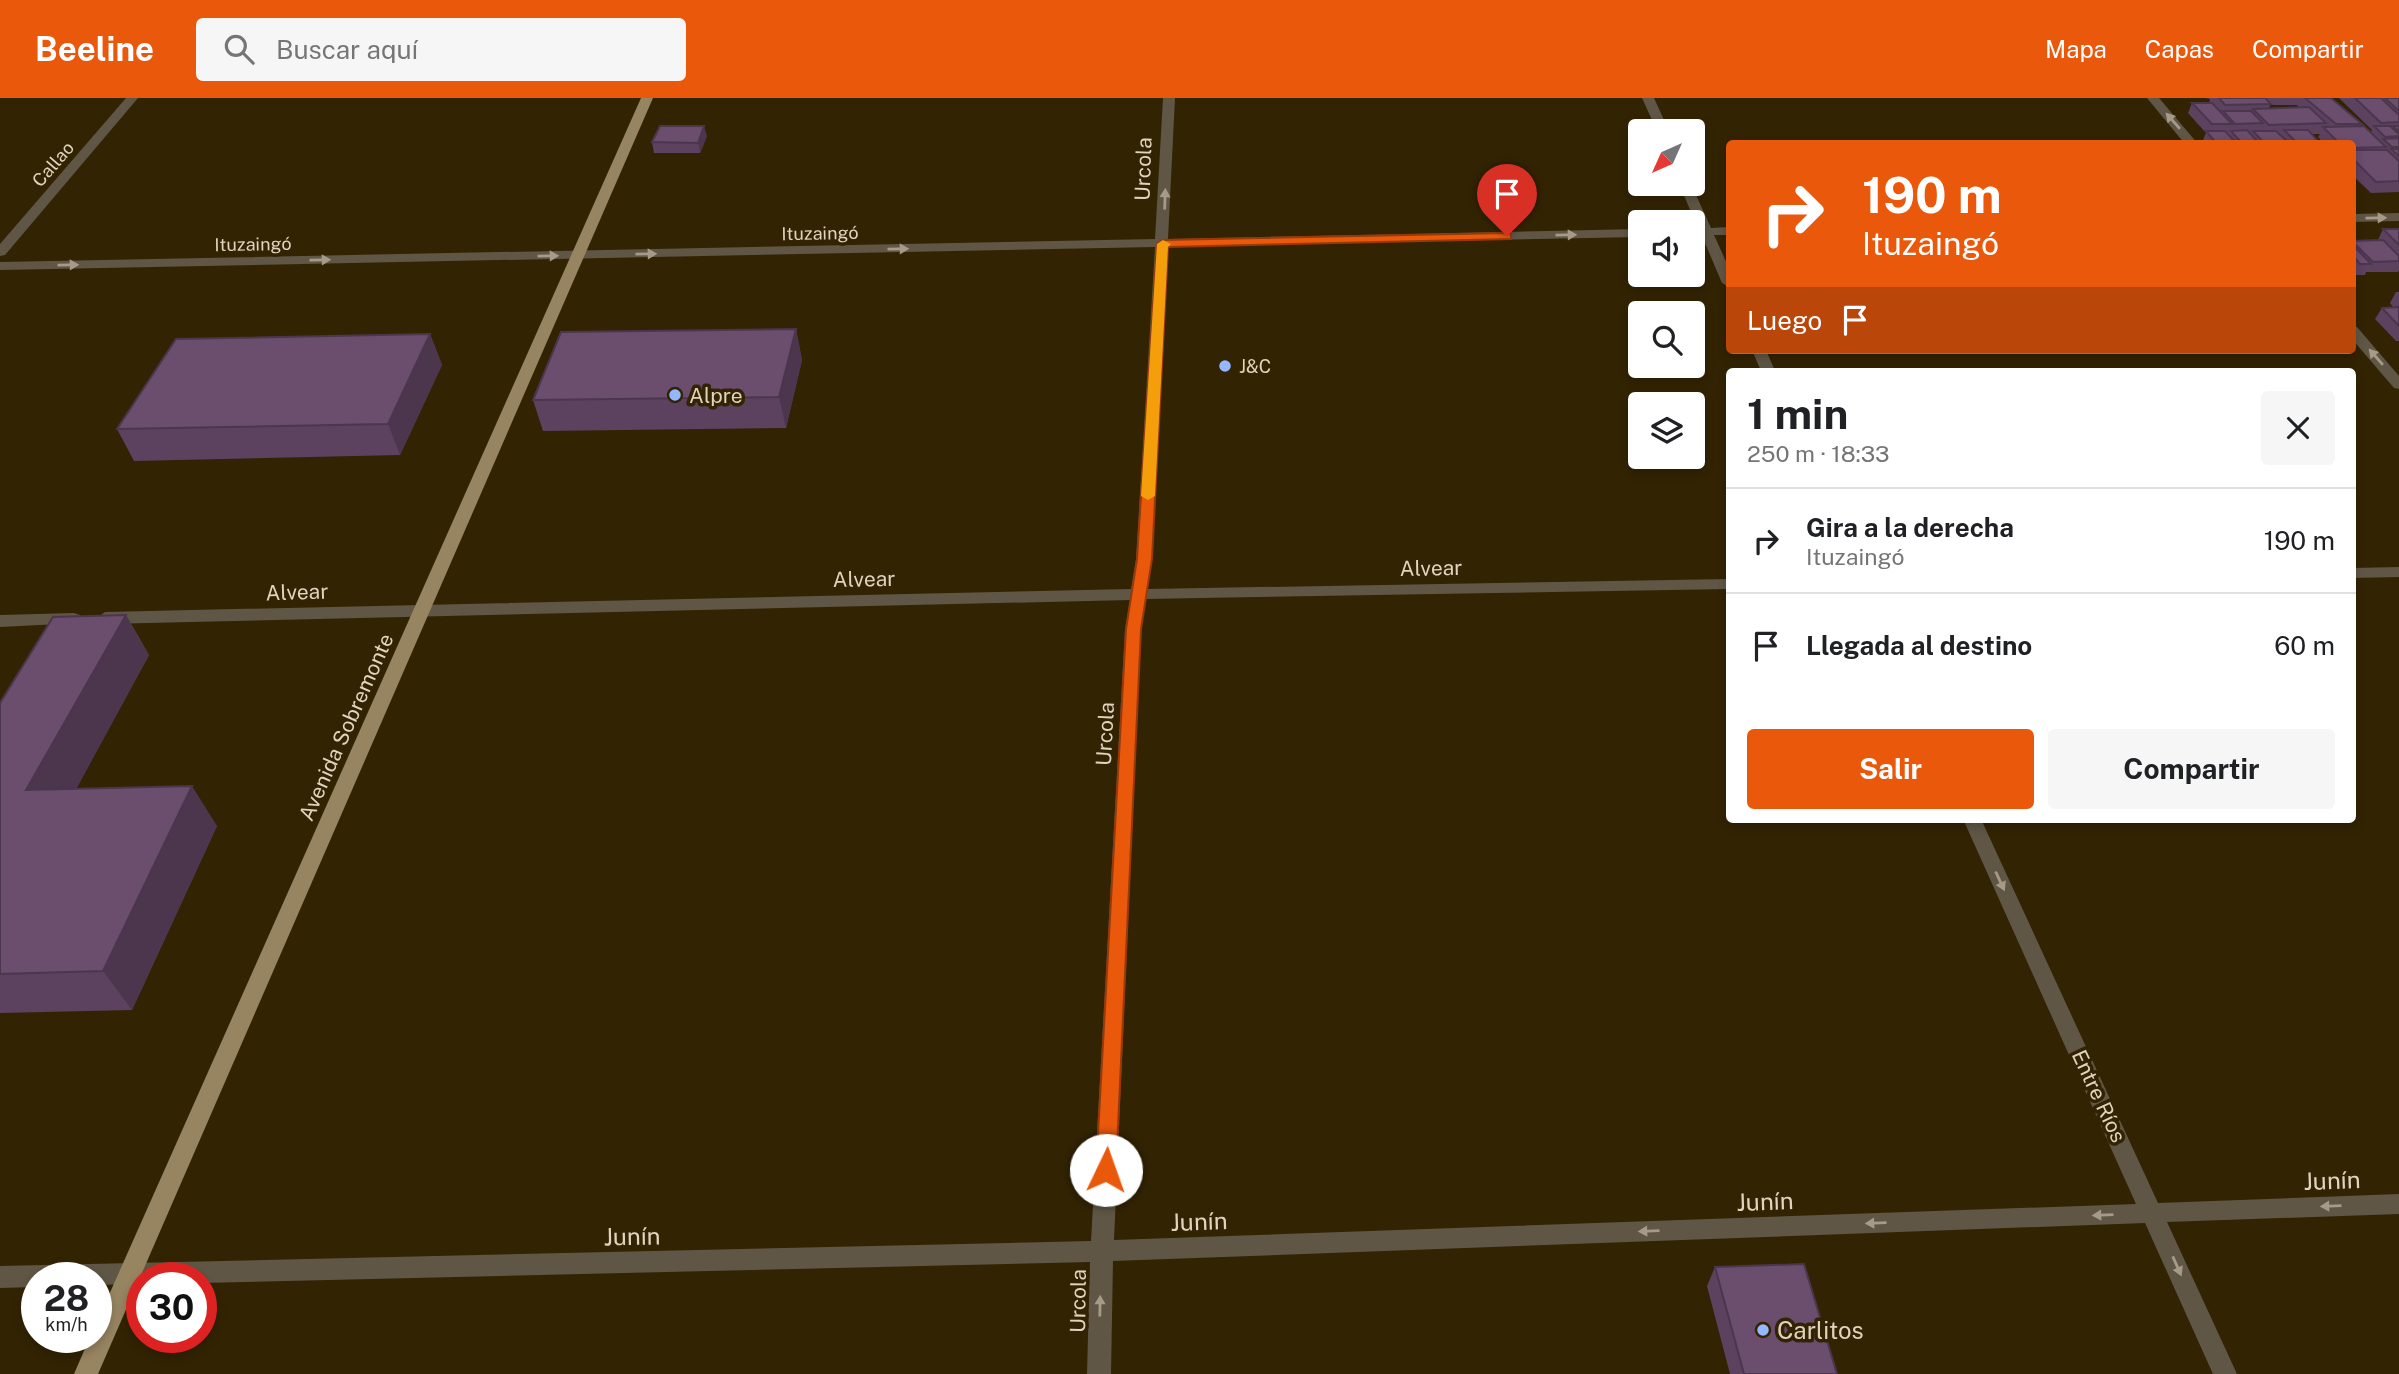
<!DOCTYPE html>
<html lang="es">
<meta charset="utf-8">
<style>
body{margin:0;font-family:"Public Sans",sans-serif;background:#f6f6f6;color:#202124;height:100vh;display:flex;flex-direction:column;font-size:26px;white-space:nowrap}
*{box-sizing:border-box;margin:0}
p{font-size:23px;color:#757577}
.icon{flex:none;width:38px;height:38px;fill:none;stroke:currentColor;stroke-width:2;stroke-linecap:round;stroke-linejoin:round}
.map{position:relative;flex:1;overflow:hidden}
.details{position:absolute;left:1726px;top:270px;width:630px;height:455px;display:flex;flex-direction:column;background:#fff;border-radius:7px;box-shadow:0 4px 10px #0003}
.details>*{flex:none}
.top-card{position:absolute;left:1726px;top:42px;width:630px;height:214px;border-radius:7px;box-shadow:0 4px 10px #0003;background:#ea580c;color:#fff;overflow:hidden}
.needle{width:46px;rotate:225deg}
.fabs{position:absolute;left:1628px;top:21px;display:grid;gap:14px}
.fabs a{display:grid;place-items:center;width:77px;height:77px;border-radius:7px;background:#fff;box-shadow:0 4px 10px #0003;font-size:35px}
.speed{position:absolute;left:21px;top:1164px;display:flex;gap:14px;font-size:35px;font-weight:700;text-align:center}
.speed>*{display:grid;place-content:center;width:91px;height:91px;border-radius:50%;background:#fff;box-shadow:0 4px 10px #0003;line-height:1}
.speed small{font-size:18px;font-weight:400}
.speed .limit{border:10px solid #d22;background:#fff;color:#111}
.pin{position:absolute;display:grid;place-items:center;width:60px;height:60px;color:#fff;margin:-72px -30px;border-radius:50% 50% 50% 0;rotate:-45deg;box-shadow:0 0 7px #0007}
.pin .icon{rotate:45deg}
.me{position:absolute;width:77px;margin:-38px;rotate:3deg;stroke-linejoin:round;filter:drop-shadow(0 0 5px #0008)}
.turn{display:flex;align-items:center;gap:24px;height:147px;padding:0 21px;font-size:32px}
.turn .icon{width:91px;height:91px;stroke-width:2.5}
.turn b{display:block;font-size:49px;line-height:60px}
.then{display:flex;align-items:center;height:66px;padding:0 21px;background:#0003;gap:14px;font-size:26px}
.round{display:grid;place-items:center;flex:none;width:74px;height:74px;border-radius:7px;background:#f6f6f6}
.head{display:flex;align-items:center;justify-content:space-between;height:119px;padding:0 21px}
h1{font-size:42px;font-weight:700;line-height:52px}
.primary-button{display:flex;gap:14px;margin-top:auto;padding:14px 21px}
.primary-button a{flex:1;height:80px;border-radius:7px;background:#ea580c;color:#fff;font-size:28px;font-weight:700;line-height:80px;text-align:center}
.primary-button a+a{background:#f6f6f6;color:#202124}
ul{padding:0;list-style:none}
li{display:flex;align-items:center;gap:21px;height:105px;padding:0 21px;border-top:2px solid #e0e0e0}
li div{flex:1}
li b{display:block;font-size:26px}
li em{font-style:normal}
header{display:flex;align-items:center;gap:42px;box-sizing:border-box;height:98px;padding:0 35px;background:#ea580c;color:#fff}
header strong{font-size:33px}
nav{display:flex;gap:38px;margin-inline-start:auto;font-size:24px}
.search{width:490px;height:63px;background:#f6f6f6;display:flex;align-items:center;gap:18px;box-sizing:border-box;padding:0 24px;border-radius:7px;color:#757577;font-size:26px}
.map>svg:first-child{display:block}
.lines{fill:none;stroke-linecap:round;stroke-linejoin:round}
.minor{fill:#5f5645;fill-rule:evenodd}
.major{fill:#978562;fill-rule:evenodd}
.wall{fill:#5c425f;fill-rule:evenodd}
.shaded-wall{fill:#4b364d}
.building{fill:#6b4d6e;stroke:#4b364d;stroke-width:2}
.oneway{fill:#a69b88}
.route{fill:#ea580c;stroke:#983908;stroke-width:2}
.slow{fill:#f59e0b}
.poi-dot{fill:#94b7fd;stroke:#322303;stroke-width:2.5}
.labels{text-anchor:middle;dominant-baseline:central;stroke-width:7;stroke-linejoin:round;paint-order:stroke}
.far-street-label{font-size:18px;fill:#e0d4be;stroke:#322303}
.far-poi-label{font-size:18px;fill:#e0d4be;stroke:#322303;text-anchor:start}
.street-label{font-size:21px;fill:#e0d4be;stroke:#322303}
.poi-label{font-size:21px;fill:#e0d4be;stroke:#322303;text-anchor:start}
.near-street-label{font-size:24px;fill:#e0d4be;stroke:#322303}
.near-poi-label{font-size:24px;fill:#e0d4be;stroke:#322303;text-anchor:start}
</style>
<header>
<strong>Beeline</strong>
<div class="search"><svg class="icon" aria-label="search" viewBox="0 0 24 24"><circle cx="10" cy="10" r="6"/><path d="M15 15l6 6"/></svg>Buscar aquí</div>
<nav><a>Mapa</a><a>Capas</a><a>Compartir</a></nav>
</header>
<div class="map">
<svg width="2399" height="1276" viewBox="0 0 2399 1276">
<rect width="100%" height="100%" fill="#322303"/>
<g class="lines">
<!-- minor -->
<g class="minor">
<polygon points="126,0 138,0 5,157 0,158 0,146"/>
<polygon points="1163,0 1175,0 1168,141 1640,131 1640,139 1167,148 1152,461 1147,491 1729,481 1729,491 1146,501 1141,531 1114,1142 2136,1106 1963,721 1981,721 2158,1105 2399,1096 2399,1116 2167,1124 2237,1276 2213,1276 2145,1125 1113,1163 1111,1276 1087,1276 1090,1164 201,1185 201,1180 142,1180 142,1186 96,1187 96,1180 37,1180 37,1189 0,1190 0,1168 1091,1143 1125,531 1130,502 105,526 97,520 105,514 1131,491 1136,461 1155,149 0,172 0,164 1155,141"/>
<polygon points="1642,0 1654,0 1669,33 1657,33"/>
<polygon points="2147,0 2159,0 2198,46 2185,46"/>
<polygon points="1679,86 1691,86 1711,130 1729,129 1729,137 1714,137 1729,170 1729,189 1722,185 1702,138 1692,138 1692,130 1698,130"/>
<polygon points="2399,115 2399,123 2352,124 2352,116"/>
<polygon points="2352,228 2357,229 2399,278 2399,291 2394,290 2352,241"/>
<polygon points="1752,252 1766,252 1775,273 1761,273"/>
<polygon points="2399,469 2399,479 2352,480 2352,470"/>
<polygon points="74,515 80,517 82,521 80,525 0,529 0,517"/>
</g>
<!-- major -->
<polygon class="major" points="641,0 653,0 98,1276 74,1276 90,1239 96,1239 96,1226"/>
</g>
<!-- wall -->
<g class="wall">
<path d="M2205,0h126l31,26 -2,2 11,6 1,-2 -33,-32h60v94l-28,1 -19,-18v-31h-28l-6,-7 2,-3h-8l8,9v1h-117l-1,-2 4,-9 -18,-20 4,-10h17l1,-4zM2270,7h28l-1,1 2,2h-30z"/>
<polygon points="707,38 700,55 654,55 652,44"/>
<polygon points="2383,131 2399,131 2399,172 2398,174 2366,174 2365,177 2354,177 2352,174 2352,143 2378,142"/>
<polygon points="2396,194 2399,194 2399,243 2396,243 2375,221 2382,210 2393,209 2390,205"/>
<polygon points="796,231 802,262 786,330 543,333 533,302"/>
<polygon points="430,236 442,267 400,357 134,363 117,331"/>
<polygon points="126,517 149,557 76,691 217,728 132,912 0,915 0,605"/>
<polygon points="1715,1169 1837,1276 1730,1276 1707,1188"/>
</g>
<!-- shaded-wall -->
<g class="shaded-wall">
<polygon points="704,28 707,38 700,55 698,45"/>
<polygon points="796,231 802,262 786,330 779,299"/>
<polygon points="430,236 442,267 400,357 388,326"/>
<polygon points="126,517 149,557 54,732 26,692"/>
<polygon points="192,688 217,728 132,912 103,873"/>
</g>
<!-- building -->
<g class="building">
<polygon points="2219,0 2265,0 2271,6 2225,7"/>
<polygon points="2305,0 2331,0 2362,26 2336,26"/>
<polygon points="2355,0 2381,0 2399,17 2399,24 2381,25"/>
<polygon points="2385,0 2399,0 2399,13"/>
<polygon points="2192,5 2212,5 2232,26 2212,26"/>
<polygon points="2309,9 2326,25 2269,27 2253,11"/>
<polygon points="2223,13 2251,13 2263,25 2235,26"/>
<polygon points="660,28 704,28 698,45 652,44"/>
<polygon points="2364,28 2386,49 2352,50 2352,46 2340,46 2323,29"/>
<polygon points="2374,28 2390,28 2399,36 2399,38 2385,39"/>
<polygon points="2393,28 2399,28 2399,34"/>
<polygon points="2247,32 2257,43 2240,43 2231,33"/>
<polygon points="2284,32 2308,32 2320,45 2297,45"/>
<polygon points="2206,33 2225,33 2237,46 2217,46"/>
<polygon points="2253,33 2276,33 2288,44 2264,45"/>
<polygon points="2399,40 2399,49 2392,49 2383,41"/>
<polygon points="2391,51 2399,51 2399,58"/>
<polygon points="2352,52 2387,52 2399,63 2399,83 2376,84 2352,60"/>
<polygon points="2383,131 2399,131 2399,147"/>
<polygon points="2383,142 2399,158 2399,163 2373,164 2352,143"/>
<polygon points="2352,146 2371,166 2360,166 2352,157"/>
<polygon points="2399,209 2399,228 2382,210"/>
<polygon points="796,231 779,299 533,302 561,234"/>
<polygon points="430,236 388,326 117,331 176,241"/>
<polygon points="126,517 26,692 192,688 103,873 0,876 0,605 53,519"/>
<polygon points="1804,1166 1837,1276 1744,1276 1715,1169"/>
</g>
<!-- one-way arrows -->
<defs><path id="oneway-solid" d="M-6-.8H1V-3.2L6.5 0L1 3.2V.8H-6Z" transform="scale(1.75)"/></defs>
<g class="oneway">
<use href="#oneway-solid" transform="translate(2173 23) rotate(-131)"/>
<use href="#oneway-solid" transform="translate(1165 101) rotate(-88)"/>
<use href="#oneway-solid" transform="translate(2376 120) rotate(-1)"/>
<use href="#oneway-solid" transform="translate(1566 137) rotate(-1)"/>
<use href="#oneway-solid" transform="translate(898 151) rotate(-1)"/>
<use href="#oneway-solid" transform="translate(646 156) rotate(-1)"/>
<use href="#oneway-solid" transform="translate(548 158) rotate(-1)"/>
<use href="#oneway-solid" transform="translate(320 162) rotate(-1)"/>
<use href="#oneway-solid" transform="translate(68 167) rotate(-1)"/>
<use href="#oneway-solid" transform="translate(2376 259) rotate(-131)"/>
<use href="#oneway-solid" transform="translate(2000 783) rotate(65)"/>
<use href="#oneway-solid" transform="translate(2331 1108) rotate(178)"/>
<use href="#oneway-solid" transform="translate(2103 1117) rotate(178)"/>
<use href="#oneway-solid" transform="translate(1876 1125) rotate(178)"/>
<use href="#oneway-solid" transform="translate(1649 1133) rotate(178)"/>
<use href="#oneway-solid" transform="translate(2177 1168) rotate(66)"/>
<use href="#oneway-solid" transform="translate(1100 1208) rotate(-89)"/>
</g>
<!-- route -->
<polygon class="route" points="1507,135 1511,136 1511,141 1168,149 1152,461 1141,531 1116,1072 1113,1078 1106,1081 1099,1078 1096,1072 1126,531 1137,461 1157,146 1163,142"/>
<!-- slow -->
<polygon class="slow" points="1163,142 1171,146 1168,149 1155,398 1148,402 1141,398 1157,146"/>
<!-- markers -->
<g class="poi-dot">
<circle cx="1225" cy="268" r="7"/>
<circle cx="675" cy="297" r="7"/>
<circle cx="1763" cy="1232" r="7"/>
</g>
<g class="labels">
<!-- far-street labels -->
<g class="far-street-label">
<text transform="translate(53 66) rotate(-49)">Callao</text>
<text transform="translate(820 135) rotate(-1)">Ituzaingó</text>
<text transform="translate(253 146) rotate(-1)">Ituzaingó</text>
</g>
<!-- far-poi labels -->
<g class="far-poi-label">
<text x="1239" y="268">J&amp;C</text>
</g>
<!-- street labels -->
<g class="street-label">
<text transform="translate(1143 71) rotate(-88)">Urcola</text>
<text transform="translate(1431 470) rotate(-1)">Alvear</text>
<text transform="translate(864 481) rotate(-1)">Alvear</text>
<text transform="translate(297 494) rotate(-2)">Alvear</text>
<text transform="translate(346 629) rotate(-66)">Avenida Sobremonte</text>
<text transform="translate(1105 636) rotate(-87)">Urcola</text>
<text transform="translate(2099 998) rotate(65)">Entre Ríos</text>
<text transform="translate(1078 1203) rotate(-89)">Urcola</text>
</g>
<!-- poi labels -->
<g class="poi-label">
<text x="689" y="297">Alpre</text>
</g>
<!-- near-street labels -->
<g class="near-street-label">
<text transform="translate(2332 1082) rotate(-2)">Junín</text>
<text transform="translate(1765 1103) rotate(-2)">Junín</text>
<text transform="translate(1199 1123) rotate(-2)">Junín</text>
<text transform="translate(632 1138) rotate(-1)">Junín</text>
</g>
<!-- near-poi labels -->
<g class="near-poi-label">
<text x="1777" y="1232">Carlitos</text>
</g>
</g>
</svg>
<div class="fabs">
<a><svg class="needle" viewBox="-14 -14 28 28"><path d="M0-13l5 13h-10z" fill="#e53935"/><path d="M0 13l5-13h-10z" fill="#757577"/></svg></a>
<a><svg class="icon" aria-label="sound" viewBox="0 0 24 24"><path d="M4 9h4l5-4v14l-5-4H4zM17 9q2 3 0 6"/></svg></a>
<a><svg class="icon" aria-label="search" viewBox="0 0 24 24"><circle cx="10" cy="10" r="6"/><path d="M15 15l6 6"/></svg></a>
<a><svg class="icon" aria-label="layers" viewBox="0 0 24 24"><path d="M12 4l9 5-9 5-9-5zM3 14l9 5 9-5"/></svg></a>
</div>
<div class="speed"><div>28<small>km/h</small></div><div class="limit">30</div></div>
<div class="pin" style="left:1507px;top:138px;background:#d93025"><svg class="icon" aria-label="arrive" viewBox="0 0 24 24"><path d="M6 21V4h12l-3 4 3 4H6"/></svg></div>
<svg class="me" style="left:1106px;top:1072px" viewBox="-20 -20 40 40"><circle r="19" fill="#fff"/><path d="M0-13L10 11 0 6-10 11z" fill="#ea580c"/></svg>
<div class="top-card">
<div class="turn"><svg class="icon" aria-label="right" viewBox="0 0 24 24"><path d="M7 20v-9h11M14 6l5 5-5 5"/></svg><div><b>190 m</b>Ituzaingó</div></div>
<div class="then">Luego<svg class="icon" aria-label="arrive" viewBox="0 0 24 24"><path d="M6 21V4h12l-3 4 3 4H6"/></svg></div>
</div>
<section class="details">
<div class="head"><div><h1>1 min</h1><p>250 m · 18:33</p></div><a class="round"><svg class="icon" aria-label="close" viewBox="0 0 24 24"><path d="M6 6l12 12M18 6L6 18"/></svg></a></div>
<ul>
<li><svg class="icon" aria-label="right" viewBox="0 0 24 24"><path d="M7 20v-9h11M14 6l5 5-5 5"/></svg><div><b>Gira a la derecha</b><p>Ituzaingó</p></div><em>190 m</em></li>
<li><svg class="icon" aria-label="arrive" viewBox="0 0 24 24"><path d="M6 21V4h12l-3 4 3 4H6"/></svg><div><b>Llegada al destino</b></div><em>60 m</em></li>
</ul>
<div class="primary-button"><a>Salir</a><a>Compartir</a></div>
</section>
</div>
